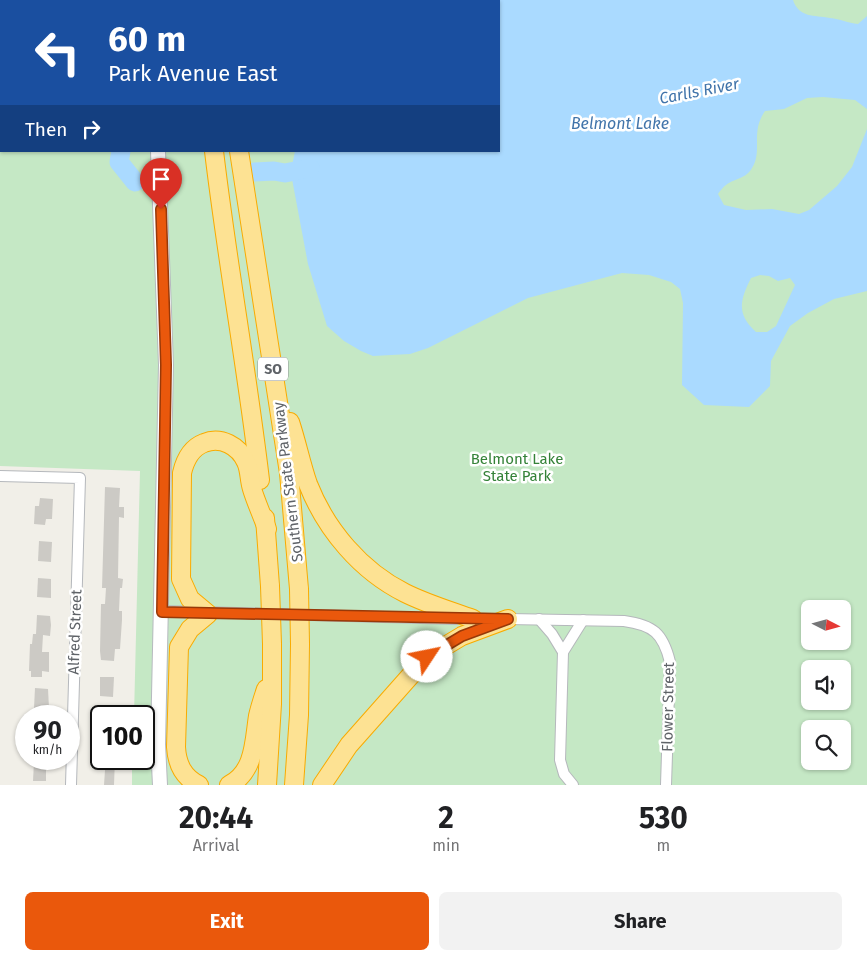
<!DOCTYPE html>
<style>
body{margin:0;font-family:"Fira Sans",sans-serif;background:#f2f2f2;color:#202124;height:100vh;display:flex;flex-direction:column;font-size:19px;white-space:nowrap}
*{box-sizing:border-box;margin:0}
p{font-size:16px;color:#757577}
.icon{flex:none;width:28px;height:28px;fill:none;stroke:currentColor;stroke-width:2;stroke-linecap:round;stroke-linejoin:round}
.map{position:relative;height:785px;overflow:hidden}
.drawer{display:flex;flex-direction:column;background:#fff;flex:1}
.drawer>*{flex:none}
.top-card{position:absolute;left:0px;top:0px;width:500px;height:152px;box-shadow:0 1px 4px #0004;background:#1a4fa0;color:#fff;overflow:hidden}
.needle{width:32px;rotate:96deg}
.tools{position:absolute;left:801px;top:600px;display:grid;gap:10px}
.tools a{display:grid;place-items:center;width:50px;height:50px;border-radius:8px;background:#fff;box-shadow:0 1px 4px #0004;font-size:25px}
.speed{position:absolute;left:15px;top:705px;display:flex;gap:10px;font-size:25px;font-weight:700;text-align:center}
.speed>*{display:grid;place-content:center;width:65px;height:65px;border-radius:50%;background:#fff;box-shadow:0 1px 4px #0004;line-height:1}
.speed small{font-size:12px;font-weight:400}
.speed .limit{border:2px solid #111;border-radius:8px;background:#fff;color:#111}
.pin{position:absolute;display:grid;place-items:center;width:42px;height:42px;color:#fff;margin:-51px -21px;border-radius:50% 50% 50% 0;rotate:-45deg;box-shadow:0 0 5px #0007}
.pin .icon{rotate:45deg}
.me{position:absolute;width:55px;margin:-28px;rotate:56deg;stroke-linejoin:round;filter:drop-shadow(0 0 4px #0008)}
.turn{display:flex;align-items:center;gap:18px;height:105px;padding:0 25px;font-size:22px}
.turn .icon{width:65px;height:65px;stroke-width:2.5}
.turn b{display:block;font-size:35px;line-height:42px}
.then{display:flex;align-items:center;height:48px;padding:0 25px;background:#0003;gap:10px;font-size:19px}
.eta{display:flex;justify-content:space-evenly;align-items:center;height:85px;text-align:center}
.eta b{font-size:30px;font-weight:700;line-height:35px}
.cta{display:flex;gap:10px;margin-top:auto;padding:10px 25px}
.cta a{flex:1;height:58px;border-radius:8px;background:#ea580c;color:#fff;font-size:20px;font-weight:700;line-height:58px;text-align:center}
.cta a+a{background:#f2f2f2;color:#202124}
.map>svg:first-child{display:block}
.green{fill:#c5e8c5;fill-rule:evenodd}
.water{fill:#aadaff;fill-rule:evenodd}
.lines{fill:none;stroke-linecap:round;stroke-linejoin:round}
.river{stroke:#aadaff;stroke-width:19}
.building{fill:#cccac5}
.street-casing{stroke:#b5b8bc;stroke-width:12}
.secondary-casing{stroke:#b6babf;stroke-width:16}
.highway-casing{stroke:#f9ab00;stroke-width:20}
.street{stroke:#fff;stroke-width:10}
.secondary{stroke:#fff;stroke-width:14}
.highway{stroke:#fde293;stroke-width:18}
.highway-bridge-casing{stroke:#f9ab00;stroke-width:20;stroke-linecap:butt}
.highway-bridge{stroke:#fde293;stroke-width:18}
.route-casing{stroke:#983908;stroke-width:12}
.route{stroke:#ea580c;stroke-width:9}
.labels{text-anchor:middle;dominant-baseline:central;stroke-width:5;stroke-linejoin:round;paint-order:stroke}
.shield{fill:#fff;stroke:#8f9295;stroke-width:1}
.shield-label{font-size:14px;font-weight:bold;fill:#5f6368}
.park-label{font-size:15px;fill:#348238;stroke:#fff}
.street-label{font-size:15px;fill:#5f6368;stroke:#fff}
.water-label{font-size:16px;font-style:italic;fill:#4174aa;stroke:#fff}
</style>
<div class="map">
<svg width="867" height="785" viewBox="0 0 867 785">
<rect width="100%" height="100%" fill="#f1efe8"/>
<!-- green -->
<path class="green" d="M0,0h867v785h-735v-26h12v-43h-10l6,-245 -140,-5zM1,1h498v150h-498zM810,609h32v32h-32zM810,669h32v32h-32zM810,729h32v32h-32z"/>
<!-- water -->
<path class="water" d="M344,0h449c6,18 21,15 37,18 10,1 18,5 28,6l9,-8v93l-12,-9 -32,-3 -16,1 -23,11 -19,2c-15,21 -2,40 -13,57 -6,11 -17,10 -26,17 -3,2 -6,6 -8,9l6,11 22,5 26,-1 27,5 10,-4 28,-24 15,-19 15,-38v162l-33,8 -26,14 -18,13 -19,35 -1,25 -21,21 -45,-2 -22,-20 1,-82 -3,-14 -9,-7 -22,-7 -27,-2 -94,25 -100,50 -18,6 -37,2 -12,-5 -17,-10 -17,-15 -19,-62 -16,-85 -7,-3v-7l7,-3 3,-15h204v-150h-159zM760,275l9,1 9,5 12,-3 5,7 -19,41 -9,6h-11c-20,-18 -16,-32 -5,-54z"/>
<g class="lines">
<!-- river -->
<g class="river">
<polyline points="0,98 1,98"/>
<polyline points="121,151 119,162 135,182"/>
<polyline points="254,172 274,171 285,173 310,168"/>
</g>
</g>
<!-- building -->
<g class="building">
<polygon points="105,487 120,488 119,507 124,507 124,518 119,517 118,578 123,579 122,588 120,588 119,611 122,611 122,620 120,649 115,649 114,661 101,660 100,651 101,604 105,604 106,588 102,588"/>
<polygon points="40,498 53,499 52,519 46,519 45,525 34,524 35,506 39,506"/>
<polygon points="39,541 52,542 51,562 38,561"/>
<polygon points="38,578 51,579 51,598 37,597"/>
<polygon points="37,615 50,616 51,625 50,636 43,635 42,652 49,652 49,672 42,671 42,677 31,677 31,671 29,671 30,644 32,644 33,634 36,634"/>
<polygon points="100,677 114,677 113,697 100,696"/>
<polygon points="35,688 48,689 49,708 34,708"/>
<polygon points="98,759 115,759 114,785 104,785 105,770 98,770"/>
<polygon points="34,762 46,762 46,781 33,781"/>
</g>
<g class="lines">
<!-- street casing -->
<g class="street-casing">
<g id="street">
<polyline points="0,476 80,478 71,785"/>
<polyline points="161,611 457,619"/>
<path d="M504,619l120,2c29,4 39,12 46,41l-4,123"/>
<polyline points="539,619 552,634 563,652"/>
<polyline points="573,785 564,774 560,760 563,652 583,620"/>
</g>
</g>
<!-- secondary casing -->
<g class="secondary-casing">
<g id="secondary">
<polyline points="152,0 152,1"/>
<polyline points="158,151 166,365 158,744 160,785"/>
</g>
</g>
<!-- highway casing -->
<g class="highway-casing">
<g id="highway">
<polyline points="201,0 201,1"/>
<polyline points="227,0 227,1"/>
<path d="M214,151c13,110 33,219 46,329"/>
<polyline points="239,151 289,473 299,589"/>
<path d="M290,422c7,21 11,42 18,62 18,46 53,87 97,109 22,11 46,18 68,26"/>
<polyline points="265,518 270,586"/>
<path d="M199,785c-16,-8 -22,-21 -23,-38l3,-100 11,-18 18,-15 -18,-15 -9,-20 1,-106c3,-13 9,-25 22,-30 17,-7 35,3 42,19 4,8 3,18 6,27 4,13 10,26 15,40"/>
<path d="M229,785c26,-13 25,-44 29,-69 2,-9 5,-18 8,-27"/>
<polyline points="267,785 272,704 272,644"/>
<polyline points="294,785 299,715 300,644"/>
<polyline points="322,785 349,745 427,657 462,636 508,619"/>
</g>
</g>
<!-- street -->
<use href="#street" class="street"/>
<!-- secondary -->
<use href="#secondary" class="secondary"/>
<!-- highway -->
<use href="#highway" class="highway"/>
<!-- highway-bridge casing -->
<g class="highway-bridge-casing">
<g id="highway-bridge">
<polyline points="270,586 272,644"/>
<polyline points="299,589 300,644"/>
</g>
</g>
<!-- highway-bridge -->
<use href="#highway-bridge" class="highway-bridge"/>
</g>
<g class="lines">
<!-- route casing -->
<g class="route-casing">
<polyline id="route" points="161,209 166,365 162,612 508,619 462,636 427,657"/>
</g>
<!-- route -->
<use href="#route" class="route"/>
</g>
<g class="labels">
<!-- shield labels -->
<rect class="shield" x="258" y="357.5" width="30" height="23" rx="4"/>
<g class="shield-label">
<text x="273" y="369">SO</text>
</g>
<!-- park labels -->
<g class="park-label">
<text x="517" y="459">Belmont Lake<tspan x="517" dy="17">State Park</tspan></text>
</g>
<!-- street labels -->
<g class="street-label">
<text transform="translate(288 482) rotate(-97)">Southern State Parkway</text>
<text transform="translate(75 632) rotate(-88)">Alfred Street</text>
<text transform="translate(668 707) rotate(-89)">Flower Street</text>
</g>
<!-- water labels -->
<g class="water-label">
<text transform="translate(699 91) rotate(-11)">Carlls River</text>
<text x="620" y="123">Belmont Lake</text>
</g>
</g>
</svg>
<div class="tools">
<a><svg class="needle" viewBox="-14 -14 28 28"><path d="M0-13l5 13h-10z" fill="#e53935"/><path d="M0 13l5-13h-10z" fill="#757577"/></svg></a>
<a><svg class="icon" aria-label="sound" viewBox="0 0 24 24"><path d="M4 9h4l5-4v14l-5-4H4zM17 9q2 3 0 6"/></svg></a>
<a><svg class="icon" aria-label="search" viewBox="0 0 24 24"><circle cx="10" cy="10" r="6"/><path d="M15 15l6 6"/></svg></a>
</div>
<div class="speed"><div>90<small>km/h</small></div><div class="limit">100</div></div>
<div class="pin" style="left:161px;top:209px;background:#d93025"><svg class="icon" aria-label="arrive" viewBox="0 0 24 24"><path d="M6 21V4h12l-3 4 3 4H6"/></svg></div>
<svg class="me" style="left:427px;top:657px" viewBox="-20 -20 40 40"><circle r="19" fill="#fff"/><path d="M0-13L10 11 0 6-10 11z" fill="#ea580c"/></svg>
<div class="top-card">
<div class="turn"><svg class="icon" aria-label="left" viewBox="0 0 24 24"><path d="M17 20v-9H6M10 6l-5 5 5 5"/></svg><div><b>60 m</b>Park Avenue East</div></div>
<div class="then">Then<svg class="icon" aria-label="right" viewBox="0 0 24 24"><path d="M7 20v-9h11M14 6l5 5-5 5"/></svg></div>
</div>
</div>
<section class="drawer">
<div class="eta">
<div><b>20:44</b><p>Arrival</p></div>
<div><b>2</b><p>min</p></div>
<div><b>530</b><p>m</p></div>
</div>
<div class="cta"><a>Exit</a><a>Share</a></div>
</section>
